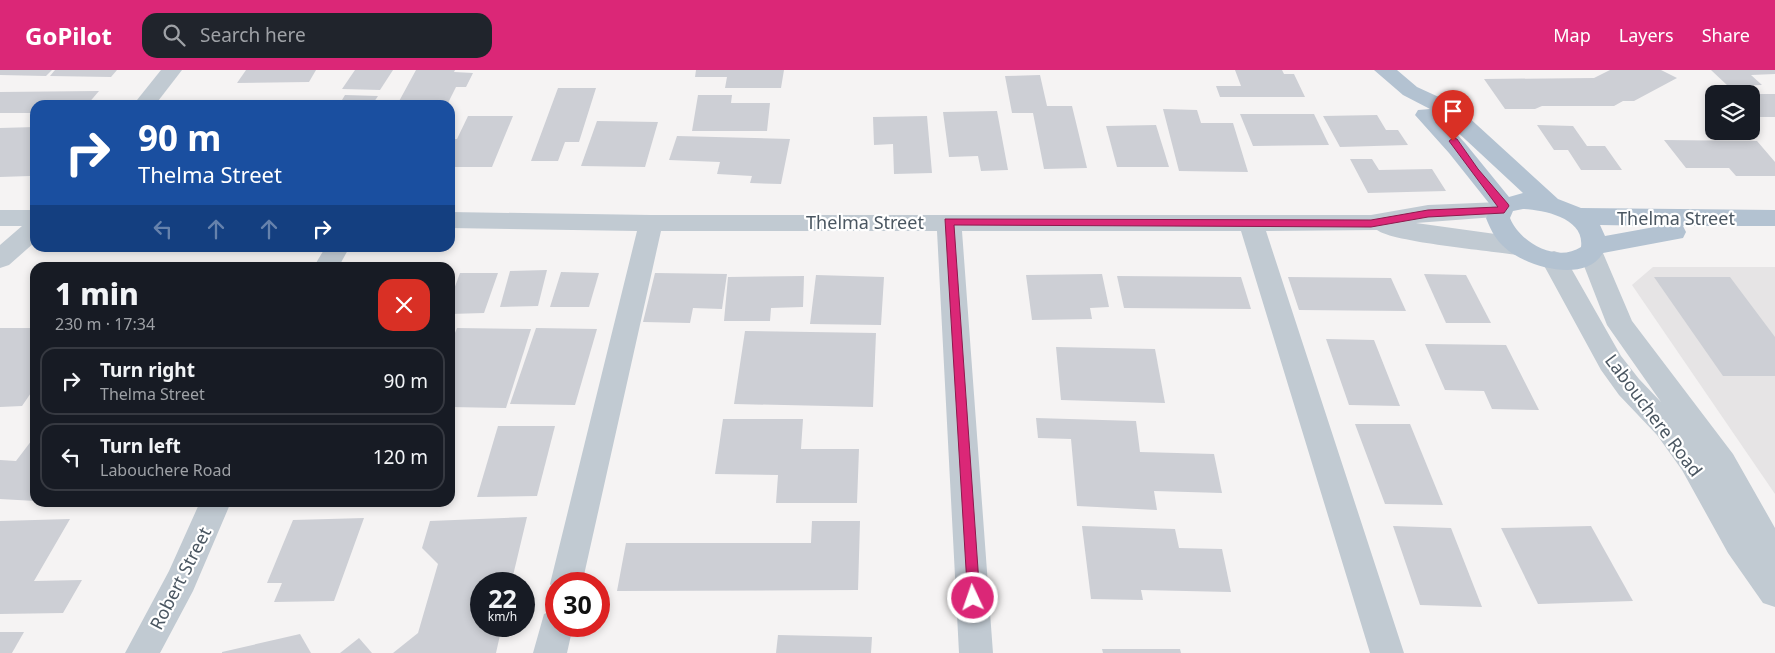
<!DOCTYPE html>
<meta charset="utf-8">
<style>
body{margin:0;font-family:"Noto Sans",sans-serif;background:#20242c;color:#f1f3f6;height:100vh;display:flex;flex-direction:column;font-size:19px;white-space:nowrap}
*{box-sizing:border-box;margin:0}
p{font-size:16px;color:#9ea1a6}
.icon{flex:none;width:28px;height:28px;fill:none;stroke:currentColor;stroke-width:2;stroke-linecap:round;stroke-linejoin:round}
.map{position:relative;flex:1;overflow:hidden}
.details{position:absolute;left:30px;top:192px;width:425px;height:245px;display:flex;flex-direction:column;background:#171b24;border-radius:15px;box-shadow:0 2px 8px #0003}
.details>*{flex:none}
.hud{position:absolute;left:30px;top:30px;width:425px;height:152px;border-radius:15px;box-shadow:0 2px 8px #0003;background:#1a4fa0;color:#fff;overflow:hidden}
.tools{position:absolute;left:1705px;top:15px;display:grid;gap:10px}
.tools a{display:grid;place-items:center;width:55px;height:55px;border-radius:10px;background:#171b24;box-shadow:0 2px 8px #0003;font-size:25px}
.speed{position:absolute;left:470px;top:502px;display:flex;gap:10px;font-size:25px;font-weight:700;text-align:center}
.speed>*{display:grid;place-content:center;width:65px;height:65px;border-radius:50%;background:#171b24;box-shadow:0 2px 8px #0003;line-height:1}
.speed small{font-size:12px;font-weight:400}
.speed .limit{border:8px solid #d22;background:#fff;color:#111}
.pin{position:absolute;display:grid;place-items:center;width:42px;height:42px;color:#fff;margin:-51px -21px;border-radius:50% 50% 50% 0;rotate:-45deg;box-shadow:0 0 5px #0007}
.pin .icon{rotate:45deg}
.me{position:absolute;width:55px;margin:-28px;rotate:357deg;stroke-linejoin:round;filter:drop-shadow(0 0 4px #0008)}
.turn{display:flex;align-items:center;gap:18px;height:105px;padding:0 25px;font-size:22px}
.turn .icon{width:65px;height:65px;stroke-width:2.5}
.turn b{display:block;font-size:35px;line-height:42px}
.lanes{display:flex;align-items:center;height:48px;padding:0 25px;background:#0003;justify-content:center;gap:25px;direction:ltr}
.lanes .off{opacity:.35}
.round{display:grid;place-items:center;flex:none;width:52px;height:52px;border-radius:15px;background:#20242c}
.summary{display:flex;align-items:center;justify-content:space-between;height:85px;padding:0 25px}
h1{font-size:30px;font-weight:800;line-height:38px}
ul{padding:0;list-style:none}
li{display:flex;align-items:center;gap:15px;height:68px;margin:0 10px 8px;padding:0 15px;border:2px solid #363941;border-radius:15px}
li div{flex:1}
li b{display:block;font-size:19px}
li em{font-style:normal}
header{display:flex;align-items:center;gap:30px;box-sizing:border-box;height:70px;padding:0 25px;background:#db2777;color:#fff}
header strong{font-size:24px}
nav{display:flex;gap:28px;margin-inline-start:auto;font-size:18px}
.search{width:350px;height:45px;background:#20242c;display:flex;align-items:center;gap:12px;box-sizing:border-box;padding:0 18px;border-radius:15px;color:#9ea1a6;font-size:19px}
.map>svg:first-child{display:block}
.education{fill:#e6e4e5}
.building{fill:#cdcfd5}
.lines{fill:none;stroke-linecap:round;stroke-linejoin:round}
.minor{fill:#c1cad2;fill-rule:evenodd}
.major{fill:#b3c2d1;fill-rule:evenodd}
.route{fill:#db2777;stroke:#8e194d}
.labels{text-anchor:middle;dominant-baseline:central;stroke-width:4.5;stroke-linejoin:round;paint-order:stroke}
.street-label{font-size:18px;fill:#4a5661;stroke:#fff}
</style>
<header>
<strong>GoPilot</strong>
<div class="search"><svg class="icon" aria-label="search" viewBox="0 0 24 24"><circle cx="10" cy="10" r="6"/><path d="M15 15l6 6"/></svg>Search here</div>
<nav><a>Map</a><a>Layers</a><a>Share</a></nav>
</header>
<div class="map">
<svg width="1775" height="583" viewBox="0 0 1775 583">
<rect width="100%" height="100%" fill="#f5f3f3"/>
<!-- education -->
<polygon class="education" points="1653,197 1775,197 1775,424 1632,215"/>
<!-- building -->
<g class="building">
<polygon points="0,0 52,0 46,6 0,5"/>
<polygon points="55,0 117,0 111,7 50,6"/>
<polygon points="246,0 316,0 309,12 237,13"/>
<polygon points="355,0 393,0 380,20 342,19"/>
<polygon points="416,0 455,0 454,2 473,3 466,17 456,17 447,35 397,35"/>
<polygon points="696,0 784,0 781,18 725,18 727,7 695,7"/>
<polygon points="1235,0 1282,0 1284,4 1294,4 1305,27 1220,27 1216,16 1241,16"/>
<polygon points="1610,0 1661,0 1677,8 1634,31 1623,31 1614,36 1542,36 1535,39 1505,39 1484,9 1594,8"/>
<polygon points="1711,0 1775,0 1775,4 1751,5 1762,15 1728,16"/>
<polygon points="1040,5 1047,36 1072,36 1087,98 1044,99 1033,43 1012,43 1005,6"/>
<polygon points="558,18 596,18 579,72 565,72 558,91 531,91"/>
<polygon points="99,21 87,35 35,35 35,43 0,43 0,22"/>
<polygon points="1751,24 1775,24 1775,47 1759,47 1751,38"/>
<polygon points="345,25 378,26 372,35 339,35"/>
<polygon points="698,25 732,25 731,33 770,33 767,61 692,61"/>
<polygon points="1163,39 1197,40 1201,53 1233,53 1248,102 1179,101"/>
<polygon points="997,41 1008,100 981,101 978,86 949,87 943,42"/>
<polygon points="1240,44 1314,44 1329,75 1253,76"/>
<polygon points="1377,45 1386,60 1398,60 1408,75 1340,77 1323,46"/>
<polygon points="468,46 513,46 492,97 450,97 450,69 457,69"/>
<polygon points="927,46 932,103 894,104 893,74 874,75 873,47"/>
<polygon points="597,51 658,52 645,97 581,96"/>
<polygon points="1156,55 1169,97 1117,97 1106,56"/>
<polygon points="1537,55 1573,56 1587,76 1605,76 1622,100 1581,100 1568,80 1554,80"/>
<polygon points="35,57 35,100 30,106 0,107 0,58"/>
<polygon points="677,66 790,69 781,114 750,113 752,106 717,104 720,92 669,90"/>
<polygon points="1664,70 1757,71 1775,92 1775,106 1736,106 1729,98 1686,98"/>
<polygon points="1350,89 1372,89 1379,100 1432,99 1446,121 1368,123"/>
<polygon points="547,200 538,236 500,237 510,201"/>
<polygon points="561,202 599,203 589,237 550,237"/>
<polygon points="460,203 498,203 484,243 450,244 450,230"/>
<polygon points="655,203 727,204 722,239 693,238 690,253 643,252"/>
<polygon points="1102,204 1109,237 1090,238 1092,249 1032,250 1026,205"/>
<polygon points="1424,204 1466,205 1491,253 1446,253"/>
<polygon points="816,205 884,207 881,255 810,254"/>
<polygon points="804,206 803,237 771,238 770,251 724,251 728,207"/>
<polygon points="1117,206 1241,207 1251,239 1124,238"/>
<polygon points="1288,207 1391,208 1406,241 1299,240"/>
<polygon points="1654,207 1730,207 1775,267 1775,306 1723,306"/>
<polygon points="0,258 35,258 35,317 22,336 0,337"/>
<polygon points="457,258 531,259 506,338 450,337 450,275"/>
<polygon points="536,258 597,259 575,335 510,334"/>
<polygon points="745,261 876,263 873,337 734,334"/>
<polygon points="1326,269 1374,270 1400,336 1349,335"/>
<polygon points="1425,274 1506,275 1539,340 1492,339 1484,321 1445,320"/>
<polygon points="1056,277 1155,279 1165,333 1061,330"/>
<polygon points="1036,348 1136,351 1140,382 1214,384 1222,423 1154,421 1157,440 1077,436 1071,369 1038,368"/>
<polygon points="723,349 803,349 801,379 859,379 857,433 776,433 778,405 715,404"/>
<polygon points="1355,354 1410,354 1443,435 1385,434"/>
<polygon points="498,356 555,356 537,426 477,427"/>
<polygon points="35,366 35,431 0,429 0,390 16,391"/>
<polygon points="527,447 511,514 481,514 481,556 502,556 496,583 393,583 418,563 438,494 422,478 430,451"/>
<polygon points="364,448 334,531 274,532 282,513 267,513 293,450"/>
<polygon points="70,449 34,511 82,510 63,543 0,544 0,451"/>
<polygon points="812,451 860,451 858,520 617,521 626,473 811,473"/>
<polygon points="1082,456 1175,459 1179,478 1222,479 1231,522 1141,520 1143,530 1091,529"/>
<polygon points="1393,456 1451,458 1482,537 1420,535"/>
<polygon points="1591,456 1633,531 1538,534 1501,458"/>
<polygon points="0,562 24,562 12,583 0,583"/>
<polygon points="300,564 311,583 222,583 222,582"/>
<polygon points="778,565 872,567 871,583 776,583"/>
<polygon points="359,568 372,583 340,583"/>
<polygon points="1102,579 1180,579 1181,583 1103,583"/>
</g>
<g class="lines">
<!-- minor -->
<g class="minor">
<polygon points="161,0 182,0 155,35 133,35"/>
<path d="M1500,132l8,2 4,6 -4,6 -92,7 101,14 9,3 3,6 -3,6 -9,3c-25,-4 -125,-13 -140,-25l-111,1 138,422h-34l-129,-422h-279l31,422h-34l-22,-422h-276l-79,353h-26v11l-6,-11 87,-353 -187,-3v-16l201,3h720l57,-10z"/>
<polygon points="0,140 35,140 35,172 9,195 0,198 0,175 22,156 0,156"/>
<polygon points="1591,174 1600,177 1603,183 1632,251 1733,384 1775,458 1775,537 1763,533 1728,483 1682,400 1657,365 1619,325 1601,300 1541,190 1545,184 1554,181 1563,184 1621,286 1639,309 1661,332 1607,255 1579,183 1582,177"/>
<polygon points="325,178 349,178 338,198 313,198"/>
<polygon points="200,432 231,432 193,521 160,583 125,583 169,501"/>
<polygon points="556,539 556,556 573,556 567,583 533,583 544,544"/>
</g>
<!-- major -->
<path class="major" d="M1374,0h23l20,17 37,17 104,95 23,9 194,2v16h-92l3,6 -3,6 -80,15c-19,32 -81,13 -101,-8 -8,-8 -12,-17 -16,-27l6,-11 -43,-54 -34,-38 3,-5 12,-1 -27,-14zM1436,42l2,2 85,79 -14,4 -44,-54zM1523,139c21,1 62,9 58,38 -24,16 -61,-4 -71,-29l3,-7zM1600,155l60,1 -55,10z"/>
</g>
<!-- route -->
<polygon class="route" points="1453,68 1457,69 1478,99 1508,134 1509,136 1504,143 1428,147 1371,157 954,155 980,528 978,532 973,534 968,532 945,149 1371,150 1428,140 1498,137 1449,71"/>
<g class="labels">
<!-- street labels -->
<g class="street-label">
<text x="1676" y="148">Thelma Street</text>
<text x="865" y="152">Thelma Street</text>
<text transform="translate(1654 345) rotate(53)">Labouchere Road</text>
<text transform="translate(180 508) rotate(-63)">Robert Street</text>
</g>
</g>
</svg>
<div class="tools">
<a><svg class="icon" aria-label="layers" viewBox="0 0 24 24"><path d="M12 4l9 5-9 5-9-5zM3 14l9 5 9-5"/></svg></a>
</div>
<div class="speed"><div>22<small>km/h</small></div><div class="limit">30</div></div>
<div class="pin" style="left:1453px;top:71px;background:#d93025"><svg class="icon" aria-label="arrive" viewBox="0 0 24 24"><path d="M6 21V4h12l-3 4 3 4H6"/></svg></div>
<svg class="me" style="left:973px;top:528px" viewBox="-20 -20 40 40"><circle r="17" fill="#db2777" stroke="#fff" stroke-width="3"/><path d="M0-11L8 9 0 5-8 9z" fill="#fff"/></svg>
<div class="hud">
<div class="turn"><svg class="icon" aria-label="right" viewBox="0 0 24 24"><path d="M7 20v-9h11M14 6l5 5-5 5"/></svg><div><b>90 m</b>Thelma Street</div></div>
<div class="lanes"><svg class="icon off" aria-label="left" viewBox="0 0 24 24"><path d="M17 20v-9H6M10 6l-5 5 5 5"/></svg><svg class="icon off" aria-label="ahead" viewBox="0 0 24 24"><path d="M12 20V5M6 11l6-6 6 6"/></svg><svg class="icon off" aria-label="ahead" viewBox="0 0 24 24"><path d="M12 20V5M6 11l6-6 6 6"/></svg><svg class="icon" aria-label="right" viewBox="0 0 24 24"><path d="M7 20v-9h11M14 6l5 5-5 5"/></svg></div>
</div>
<section class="details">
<div class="summary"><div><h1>1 min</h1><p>230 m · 17:34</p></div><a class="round" style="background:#d93025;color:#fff"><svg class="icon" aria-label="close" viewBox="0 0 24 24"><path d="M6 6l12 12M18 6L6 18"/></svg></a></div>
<ul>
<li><svg class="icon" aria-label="right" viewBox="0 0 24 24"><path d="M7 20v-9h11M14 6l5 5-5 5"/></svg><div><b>Turn right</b><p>Thelma Street</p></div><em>90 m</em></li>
<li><svg class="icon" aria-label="left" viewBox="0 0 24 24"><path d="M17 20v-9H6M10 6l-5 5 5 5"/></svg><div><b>Turn left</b><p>Labouchere Road</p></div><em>120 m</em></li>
</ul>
</section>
</div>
